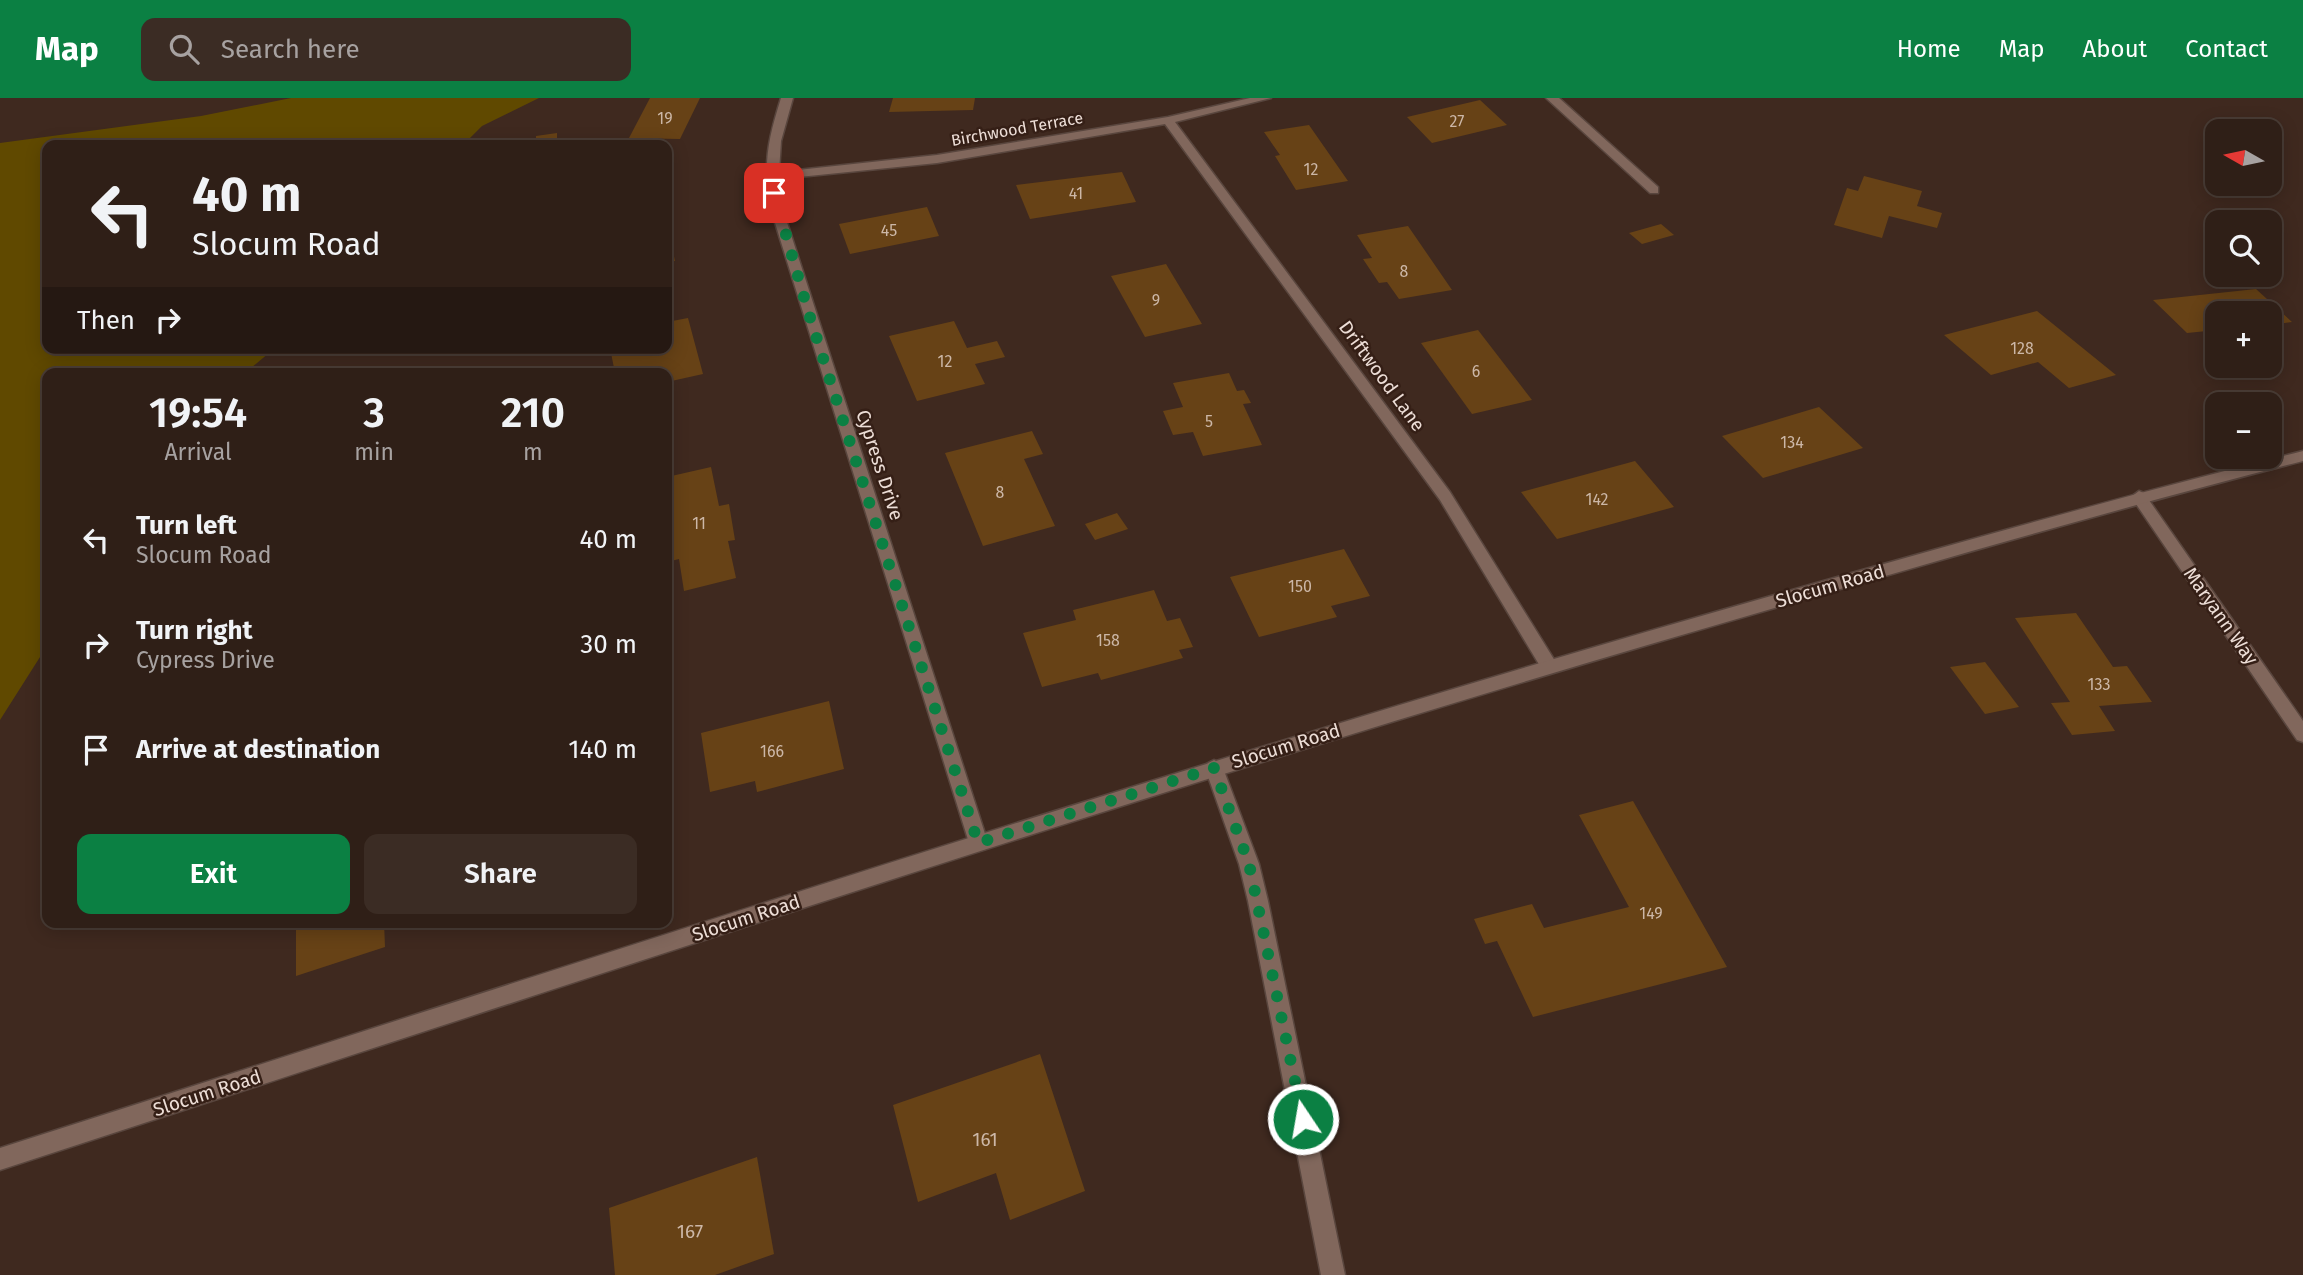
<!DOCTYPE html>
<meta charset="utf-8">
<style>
body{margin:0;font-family:"Fira Sans",sans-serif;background:#3b2c24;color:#f1f3f6;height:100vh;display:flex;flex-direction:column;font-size:26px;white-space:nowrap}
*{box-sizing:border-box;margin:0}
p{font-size:23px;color:#a7a2a1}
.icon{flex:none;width:38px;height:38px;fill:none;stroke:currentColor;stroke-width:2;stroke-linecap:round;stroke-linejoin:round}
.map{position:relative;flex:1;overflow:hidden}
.side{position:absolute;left:42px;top:270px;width:630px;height:560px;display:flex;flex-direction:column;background:#2f1f17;border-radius:14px;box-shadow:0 4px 18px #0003,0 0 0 2px #4a3d36}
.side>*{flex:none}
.guide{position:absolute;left:42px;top:42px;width:630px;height:214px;border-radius:14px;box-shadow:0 4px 18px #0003,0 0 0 2px #4a3d36;background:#2f1f17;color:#f1f3f6;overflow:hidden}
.needle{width:46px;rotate:279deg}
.fabs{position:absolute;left:2205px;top:21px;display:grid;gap:14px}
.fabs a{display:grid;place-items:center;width:77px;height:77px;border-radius:14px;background:#2f1f17;box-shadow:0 4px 18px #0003,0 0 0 2px #4a3d36;font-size:35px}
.pin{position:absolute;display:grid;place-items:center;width:60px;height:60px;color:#fff;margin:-30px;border-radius:14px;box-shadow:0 4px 10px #0006}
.me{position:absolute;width:77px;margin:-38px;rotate:348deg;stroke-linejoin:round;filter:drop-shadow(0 0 5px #0008)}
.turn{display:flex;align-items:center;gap:24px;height:147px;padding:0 35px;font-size:32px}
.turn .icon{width:91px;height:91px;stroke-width:2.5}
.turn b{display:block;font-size:49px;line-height:60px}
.then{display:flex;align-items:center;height:66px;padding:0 35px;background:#0003;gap:14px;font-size:26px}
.eta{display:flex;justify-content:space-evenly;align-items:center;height:119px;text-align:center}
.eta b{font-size:42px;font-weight:600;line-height:49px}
.button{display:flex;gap:14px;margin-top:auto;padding:14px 35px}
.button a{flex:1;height:80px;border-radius:14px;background:#0b8043;color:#fff;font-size:28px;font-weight:600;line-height:80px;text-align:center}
.button a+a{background:#3b2c24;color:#f1f3f6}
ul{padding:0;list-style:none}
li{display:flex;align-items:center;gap:21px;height:105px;padding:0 35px}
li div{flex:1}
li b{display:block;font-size:26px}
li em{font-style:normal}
header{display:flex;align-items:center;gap:42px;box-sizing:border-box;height:98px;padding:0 35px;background:#0b8043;color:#fff}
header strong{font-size:33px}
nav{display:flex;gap:38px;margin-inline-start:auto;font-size:24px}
.search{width:490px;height:63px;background:#3b2c24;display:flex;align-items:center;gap:18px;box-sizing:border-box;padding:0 24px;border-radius:14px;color:#a7a2a1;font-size:26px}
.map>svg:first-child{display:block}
.green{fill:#604900}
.building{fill:#674216}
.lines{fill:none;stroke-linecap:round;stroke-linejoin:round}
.minor-casing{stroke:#59463e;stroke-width:3}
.secondary-casing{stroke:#59463e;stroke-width:3}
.minor{fill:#81675c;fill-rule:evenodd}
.secondary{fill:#81675c;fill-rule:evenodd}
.route{stroke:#0b8043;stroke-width:12;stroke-dasharray:0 21.6}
.labels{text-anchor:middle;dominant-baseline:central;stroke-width:5;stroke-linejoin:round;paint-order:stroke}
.number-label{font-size:16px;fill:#ccb7a7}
.far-street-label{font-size:16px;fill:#edded7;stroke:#351f16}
.street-label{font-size:19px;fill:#edded7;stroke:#351f16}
.near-number-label{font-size:19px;fill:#ccb7a7}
</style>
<header>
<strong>Map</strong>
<div class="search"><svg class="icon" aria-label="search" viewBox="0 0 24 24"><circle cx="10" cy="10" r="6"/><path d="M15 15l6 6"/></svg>Search here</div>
<nav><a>Home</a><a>Map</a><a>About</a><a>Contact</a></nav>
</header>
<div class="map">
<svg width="2303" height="1177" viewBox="0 0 2303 1177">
<rect width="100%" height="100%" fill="#3f291f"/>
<!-- green -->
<polygon class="green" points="291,0 539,0 482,28 463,47 47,47 47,250 275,250 245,275 47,275 47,548 0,622 0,45 201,18"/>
<!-- building -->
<g class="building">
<polygon points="650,0 700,0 680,41 629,40"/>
<polygon points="893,0 975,0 973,12 889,14"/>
<polygon points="1480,2 1507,27 1432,45 1407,19"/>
<polygon points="1309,27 1348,83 1296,92 1275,58 1280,57 1264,34"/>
<polygon points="557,35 557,47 536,47 536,38"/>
<polygon points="1122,74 1136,104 1030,121 1016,87"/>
<polygon points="1864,78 1922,93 1917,108 1942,115 1937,130 1889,118 1882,140 1834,127 1847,90 1858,93"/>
<polygon points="927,109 939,138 850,156 839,126"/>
<polygon points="667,125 675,163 667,164"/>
<polygon points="1661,126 1674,137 1642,146 1629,135"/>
<polygon points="1408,128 1452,192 1399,201 1387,184 1379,185 1363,161 1372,160 1357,137"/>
<polygon points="1166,166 1202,226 1145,239 1111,178"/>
<polygon points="2256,191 2292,224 2270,227 2270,215 2217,215 2217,232 2187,235 2153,202"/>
<polygon points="2037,213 2116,277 2069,290 2038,264 1991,277 1944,237"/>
<polygon points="688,220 703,276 667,284 667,275 615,275 610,250 667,250 667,224"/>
<polygon points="954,223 967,250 997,243 1005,259 975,266 985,286 917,303 889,238"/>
<polygon points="1478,232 1532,302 1472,316 1421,245"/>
<polygon points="1229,275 1237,293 1244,292 1251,305 1243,306 1262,347 1203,358 1193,334 1173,337 1163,313 1183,309 1173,285"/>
<polygon points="1819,309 1863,350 1763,380 1722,338"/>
<polygon points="1032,333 1043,356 1024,361 1055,428 983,448 945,355"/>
<polygon points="1635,363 1674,409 1557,441 1521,394"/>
<polygon points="711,369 719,408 729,406 735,442 728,443 736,480 684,493 679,461 667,464 667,379"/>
<polygon points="1117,415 1128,431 1095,442 1085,426"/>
<polygon points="1344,451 1370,498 1331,508 1337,519 1259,539 1230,479"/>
<polygon points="1154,492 1167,523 1180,520 1193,549 1179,552 1183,560 1101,582 1098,575 1042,589 1023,535 1076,522 1073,512"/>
<polygon points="2076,515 2113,569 2127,568 2152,604 2099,608 2115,633 2072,637 2051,605 2070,604 2015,520"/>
<polygon points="1985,564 2019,609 1985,616 1950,569"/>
<polygon points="829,603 844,671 757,694 755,683 710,694 701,635"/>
<polygon points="1633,703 1727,869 1533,919 1497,843 1485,846 1474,821 1532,806 1544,830 1629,809 1579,717"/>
<polygon points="296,824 384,824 385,849 296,878"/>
<polygon points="1040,956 1085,1093 1010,1122 996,1075 918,1104 893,1007"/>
<polygon points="757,1059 774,1156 715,1177 615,1177 609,1110"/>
</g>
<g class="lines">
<!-- minor casing -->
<g class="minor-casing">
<g id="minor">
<path d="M781,0h12l-12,43 -2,31 158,-17 231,-38 82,-19h21l-96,24 275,370 105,169 3,5 -3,5h-12l-103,-171 -275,-376 -228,39 -158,16 4,31 205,633 -3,6 -7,2 -7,-2 -200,-639c-8,-46 -4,-67 10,-112z"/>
<polygon points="1546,0 1559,0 1658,89 1658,95 1650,95"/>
<polygon points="2139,393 2144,395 2303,623 2303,644 2297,642 2134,403 2131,399"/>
<polygon points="1214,662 1220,665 1223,670 1259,766 1268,803 1345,1177 1321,1177 1248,803 1239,766 1205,670 1208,665"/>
</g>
</g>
<!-- secondary casing -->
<g class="secondary-casing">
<path id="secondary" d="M2303,353v10c-176,45 -350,95 -525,146 -597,172 -1187,371 -1778,563v-22c591,-189 1181,-384 1778,-554 175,-50 349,-99 525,-143z"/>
</g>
<!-- minor -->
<use href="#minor" class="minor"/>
<!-- secondary -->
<use href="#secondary" class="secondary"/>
</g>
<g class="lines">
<!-- route -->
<polyline class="route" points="774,95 808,213 978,745 1214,670 1249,766 1303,1021"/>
</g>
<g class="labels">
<!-- number labels -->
<g class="number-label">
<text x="665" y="20">19</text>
<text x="1457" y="23">27</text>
<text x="1311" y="71">12</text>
<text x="1076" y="95">41</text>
<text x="889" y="132">45</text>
<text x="1404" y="173">8</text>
<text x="1156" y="202">9</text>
<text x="2022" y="250">128</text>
<text x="945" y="263">12</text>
<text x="1476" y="273">6</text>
<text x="1209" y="323">5</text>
<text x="1792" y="344">134</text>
<text x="1000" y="394">8</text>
<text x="1597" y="401">142</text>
<text x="699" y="425">11</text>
<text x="1300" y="488">150</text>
<text x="1108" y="542">158</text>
<text x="2099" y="586">133</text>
<text x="772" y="653">166</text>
<text x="1651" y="815">149</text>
</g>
<!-- far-street labels -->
<g class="far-street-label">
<text transform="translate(1017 31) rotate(-10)">Birchwood Terrace</text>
</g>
<!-- street labels -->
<g class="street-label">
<text transform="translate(1382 278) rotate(54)">Driftwood Lane</text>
<text transform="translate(880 367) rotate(72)">Cypress Drive</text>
<text transform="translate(1830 488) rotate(-16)">Slocum Road</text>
<text transform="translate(2221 518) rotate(55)">Maryann Way</text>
<text transform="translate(1286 648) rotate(-17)">Slocum Road</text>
<text transform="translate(746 820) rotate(-18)">Slocum Road</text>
<text transform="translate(207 995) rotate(-18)">Slocum Road</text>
</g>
<!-- near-number labels -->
<g class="near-number-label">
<text x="985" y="1041">161</text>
<text x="690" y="1133">167</text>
</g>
</g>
</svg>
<div class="fabs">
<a><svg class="needle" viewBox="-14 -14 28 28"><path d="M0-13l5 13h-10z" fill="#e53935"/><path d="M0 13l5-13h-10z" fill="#a7a2a1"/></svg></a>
<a><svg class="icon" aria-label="search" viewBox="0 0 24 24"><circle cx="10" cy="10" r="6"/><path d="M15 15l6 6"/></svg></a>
<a>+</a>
<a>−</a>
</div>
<div class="pin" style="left:774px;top:95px;background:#d93025"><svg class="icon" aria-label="arrive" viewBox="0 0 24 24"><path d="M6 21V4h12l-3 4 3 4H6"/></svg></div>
<svg class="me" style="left:1303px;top:1021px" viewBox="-20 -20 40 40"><circle r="17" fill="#0b8043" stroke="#fff" stroke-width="3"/><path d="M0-11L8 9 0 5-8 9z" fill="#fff"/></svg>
<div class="guide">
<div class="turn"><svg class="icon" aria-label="left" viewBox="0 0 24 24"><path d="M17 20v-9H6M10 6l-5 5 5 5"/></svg><div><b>40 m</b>Slocum Road</div></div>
<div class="then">Then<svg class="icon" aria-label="right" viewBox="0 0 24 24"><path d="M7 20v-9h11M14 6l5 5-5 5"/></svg></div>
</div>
<section class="side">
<div class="eta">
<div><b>19:54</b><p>Arrival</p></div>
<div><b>3</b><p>min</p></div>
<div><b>210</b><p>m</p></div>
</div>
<ul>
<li><svg class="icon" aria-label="left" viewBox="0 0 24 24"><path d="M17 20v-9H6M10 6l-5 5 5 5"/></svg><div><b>Turn left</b><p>Slocum Road</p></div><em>40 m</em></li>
<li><svg class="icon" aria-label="right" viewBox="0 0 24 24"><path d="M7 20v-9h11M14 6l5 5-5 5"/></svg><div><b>Turn right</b><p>Cypress Drive</p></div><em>30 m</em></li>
<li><svg class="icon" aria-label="arrive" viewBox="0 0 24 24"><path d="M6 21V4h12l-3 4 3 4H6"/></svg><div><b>Arrive at destination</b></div><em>140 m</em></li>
</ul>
<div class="button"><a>Exit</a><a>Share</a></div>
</section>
</div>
